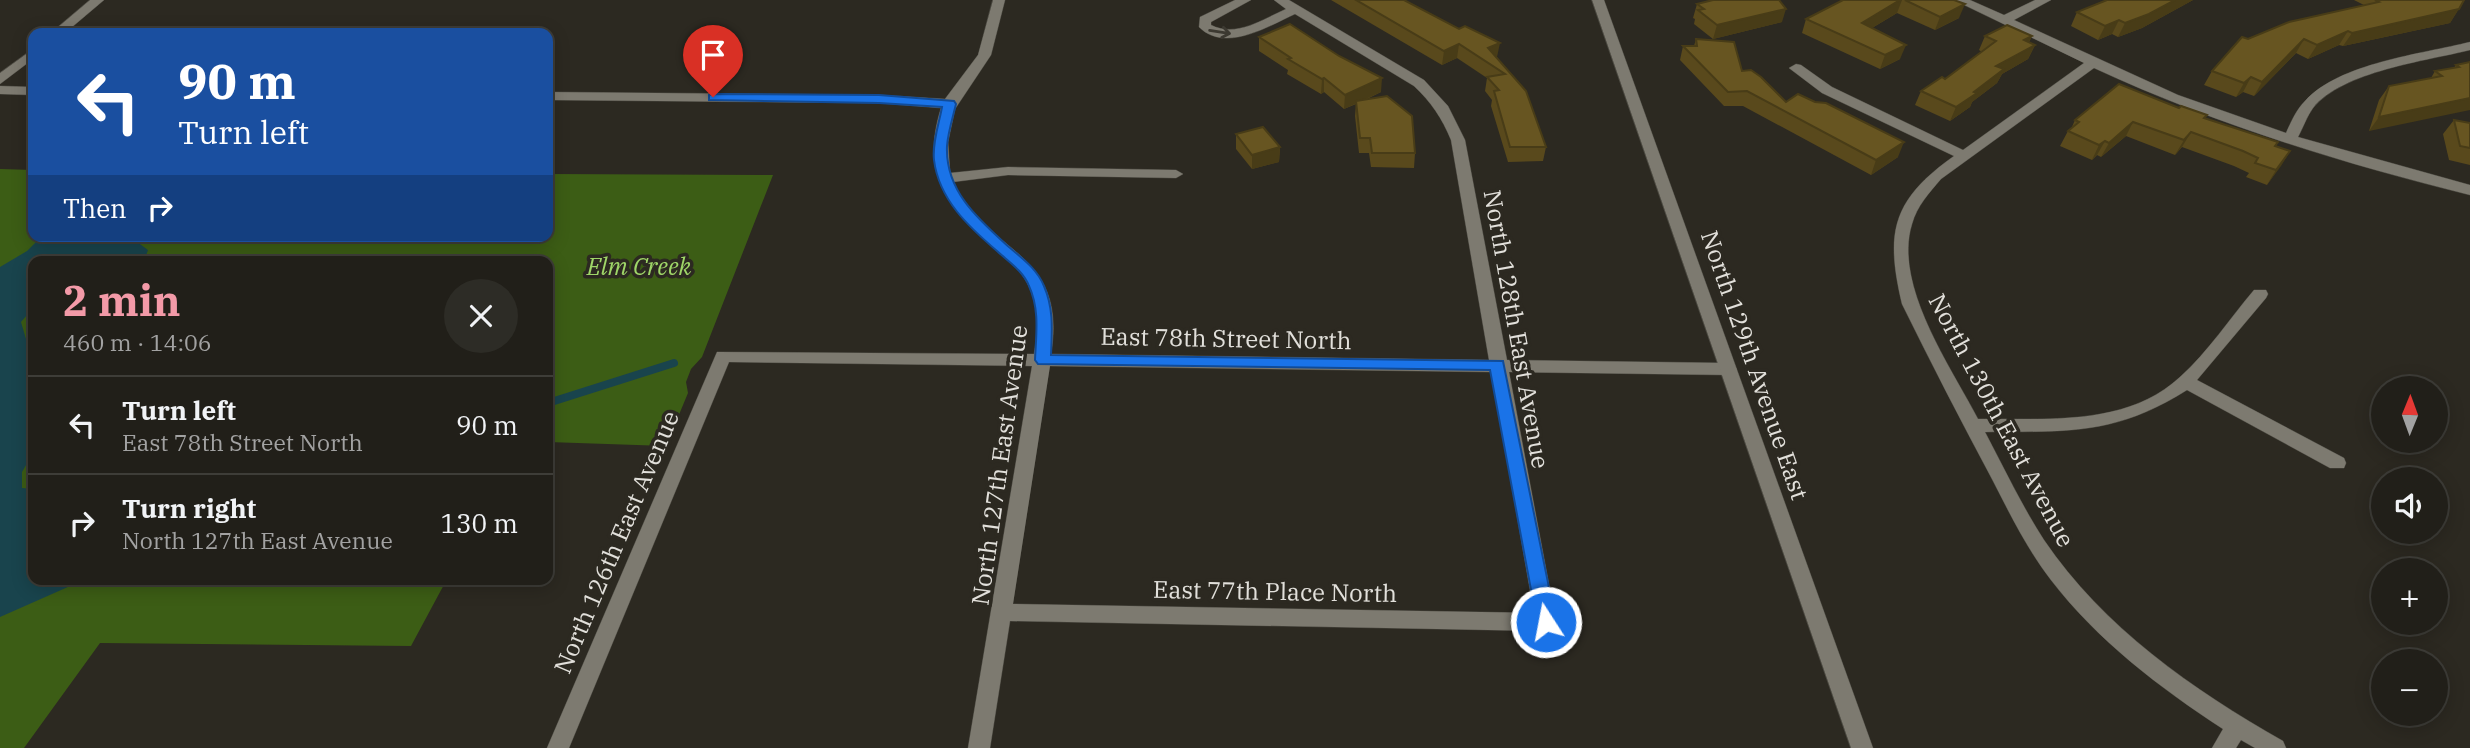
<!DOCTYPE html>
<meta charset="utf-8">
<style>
body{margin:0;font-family:"IBM Plex Serif",serif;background:#2d2c26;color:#f1f3f6;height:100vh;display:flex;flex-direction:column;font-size:26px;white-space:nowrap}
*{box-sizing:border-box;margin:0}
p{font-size:23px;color:#a2a2a2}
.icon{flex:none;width:38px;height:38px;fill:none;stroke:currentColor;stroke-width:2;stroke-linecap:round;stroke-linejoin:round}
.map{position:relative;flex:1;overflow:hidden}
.side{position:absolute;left:28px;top:256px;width:525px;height:329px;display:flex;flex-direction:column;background:#211f19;border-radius:14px;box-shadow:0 4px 18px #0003,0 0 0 2px #3e3d38}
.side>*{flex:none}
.hud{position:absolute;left:28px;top:28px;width:525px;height:214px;border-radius:14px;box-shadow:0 4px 18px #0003,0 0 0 2px #3e3d38;background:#1a4fa0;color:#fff;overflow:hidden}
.needle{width:46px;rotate:1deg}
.fabs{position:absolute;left:2371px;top:376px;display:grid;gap:14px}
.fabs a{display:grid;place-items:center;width:77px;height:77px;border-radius:50%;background:#211f19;box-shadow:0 4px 18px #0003,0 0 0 2px #3e3d38;font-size:35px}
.pin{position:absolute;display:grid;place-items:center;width:60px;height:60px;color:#fff;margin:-72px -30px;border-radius:50% 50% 50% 0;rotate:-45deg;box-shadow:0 0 7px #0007}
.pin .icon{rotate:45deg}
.me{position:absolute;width:77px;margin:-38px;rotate:349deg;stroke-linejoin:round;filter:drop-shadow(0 0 5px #0008)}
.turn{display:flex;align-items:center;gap:24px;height:147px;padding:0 35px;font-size:32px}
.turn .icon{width:91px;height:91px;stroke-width:2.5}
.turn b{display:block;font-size:49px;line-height:60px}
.then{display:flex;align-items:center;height:66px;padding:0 35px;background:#0003;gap:14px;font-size:26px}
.round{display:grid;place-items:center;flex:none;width:74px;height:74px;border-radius:37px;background:#2d2c26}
.overview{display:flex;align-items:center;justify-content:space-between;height:119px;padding:0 35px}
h1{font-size:42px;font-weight:700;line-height:52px;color:#f39aa8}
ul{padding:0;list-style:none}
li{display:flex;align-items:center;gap:21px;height:98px;padding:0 35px;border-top:2px solid #3e3d38}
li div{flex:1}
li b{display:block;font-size:26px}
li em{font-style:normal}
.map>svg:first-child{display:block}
.green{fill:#3c5d15}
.water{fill:#19444d}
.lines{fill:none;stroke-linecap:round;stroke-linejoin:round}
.stream{stroke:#19444d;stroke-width:8}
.minor-casing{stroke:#4a4840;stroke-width:1}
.secondary-casing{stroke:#4a4840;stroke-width:1}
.minor{fill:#7d7a70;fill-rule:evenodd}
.secondary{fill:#7d7a70;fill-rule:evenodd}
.wall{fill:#59491c}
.shaded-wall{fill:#483c17}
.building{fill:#675521;stroke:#483c17;stroke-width:2}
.oneway{stroke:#3c3931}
.route{fill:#1a73e8;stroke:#114b97;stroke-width:2}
.labels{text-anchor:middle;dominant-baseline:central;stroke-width:7;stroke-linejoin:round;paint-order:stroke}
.park-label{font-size:24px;font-style:italic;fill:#9fd668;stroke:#2c2921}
.street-label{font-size:24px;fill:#e2e0db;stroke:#2c2921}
</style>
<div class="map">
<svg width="2470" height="748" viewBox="0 0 2470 748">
<rect width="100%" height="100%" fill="#2c2921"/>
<!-- green -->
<polygon class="green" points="0,169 33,170 33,236 548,236 548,174 773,175 702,357 691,369 686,382 688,393 666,446 548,442 548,261 33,261 33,579 447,579 411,646 100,643 24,748 0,748"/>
<!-- water -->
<polygon class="water" points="42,236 129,236 148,250 144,261 33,261 33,308 21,322 26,339 33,350 33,453 22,472 22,488 33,489 33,579 86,579 0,617 0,267 27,251"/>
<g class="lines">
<!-- stream -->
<polyline class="stream" points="548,403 674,363"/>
<!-- minor casing -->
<g class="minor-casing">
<g id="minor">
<polygon points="90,0 104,0 65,33 51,33"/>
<path d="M993,0h12l-14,55 -36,54 -7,33 2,31 58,-6 168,3 7,4 -7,4 -168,-3 -55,7c33,73 115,67 98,172l438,6 -38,-220c-9,-22 -20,-38 -37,-54l-119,-72c-28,13 -70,39 -96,13l1,-10 35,-17h16l-40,22v3c25,13 52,-6 75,-16l-12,-9h15l135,80 24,26 17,34 42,220 221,3 9,6 -9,6 -219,-3 47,250 -3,6 -7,3 -536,-10 -20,127h-22l64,-382 -303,-4 -160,386h-22l170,-396 317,2c4,-23 5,-52 -8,-73 -8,-15 -24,-27 -37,-38 -47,-41 -67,-73 -48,-135l-62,-5 -331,-3v-8l331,3 66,4 33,-44zM1050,366l442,6 42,241 -521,-9z"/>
<path d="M1954,0h16l34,15 31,-15h16l-37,20 164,75 108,38c5,-11 10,-23 19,-32 34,-38 117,-47 165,-59v8c-44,11 -127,21 -157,58 -6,8 -10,20 -15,29l172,48v10c-129,-32 -255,-71 -376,-127l-153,111c-12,14 -24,27 -29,45 -19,61 39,143 66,195 68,-1 148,8 202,-42 28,-25 50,-59 74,-87h12l2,4 -2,4 -69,82 147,78 2,5 -2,5h-14l-143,-78c-73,46 -120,41 -202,42 19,36 37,74 59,108 59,87 149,150 239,201l3,7h-31l-14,-8 -5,8h-24l11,-19c-63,-41 -126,-89 -172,-149 -24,-31 -41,-66 -59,-101 -31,-58 -61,-116 -90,-175 -17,-72 -10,-104 52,-148l-132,-63 -33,-25 7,-4 5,1 31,22 131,63 121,-87z"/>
<polygon points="33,49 33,59 0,84 0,73"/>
<polygon points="0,86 33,87 33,95 0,94"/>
</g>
</g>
<!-- secondary casing -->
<g class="secondary-casing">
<polygon id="secondary" points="1592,0 1604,0 1873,748 1851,748"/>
</g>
<!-- minor -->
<use href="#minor" class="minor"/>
<!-- secondary -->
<use href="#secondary" class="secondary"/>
</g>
<!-- wall -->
<g class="wall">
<polygon points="1331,0 1404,0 1497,57 1546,147 1543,161 1508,162 1491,106 1492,100 1485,91 1487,78 1457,58 1442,65"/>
<polygon points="1843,0 1954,0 1959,18 1935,30 1897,13 1872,28 1900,59 1880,69 1802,33 1806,19"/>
<polygon points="2107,0 2193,0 2142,28 2118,37 2112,34 2098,40 2071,26 2077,12"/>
<polygon points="2354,0 2464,0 2450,23 2343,46 2339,45 2308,59 2296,53 2254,96 2243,92 2236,97 2204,85 2212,71 2248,39 2364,5"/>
<polygon points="1697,4 1782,22 1713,39 1694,24 1695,19 1693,18"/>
<polygon points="1985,36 2032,36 2029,42 2035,45 2028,59 2002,74 1997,83 1972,102 1970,107 1950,121 1915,105 1921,91 1945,79 1982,52 1979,50"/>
<polygon points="1259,37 1381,92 1365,100 1415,153 1414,168 1371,167 1369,153 1359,153 1355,116 1356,104 1344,109 1324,92 1321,94 1287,74 1288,70 1259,51"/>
<polygon points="1696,39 1786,102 1898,157 1871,175 1743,106 1724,106 1680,60 1683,46 1694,46"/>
<polygon points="2470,62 2369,131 2379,100 2389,86 2431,78 2435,71 2454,68 2456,65"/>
<polygon points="2179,108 2207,115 2205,118 2290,151 2267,185 2246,177 2249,173 2234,166 2182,147 2175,155 2126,136 2101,157 2097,155 2092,160 2060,146 2068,131 2071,129 2075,120"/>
<polygon points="2454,120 2470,123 2470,165 2449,160 2443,134"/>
<polygon points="1236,134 1280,147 1279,162 1252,169 1236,149"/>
</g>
<!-- shaded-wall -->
<g class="shaded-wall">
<polygon points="1900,0 1902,0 1897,13 1857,37 1862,23"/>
<polygon points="2175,0 2193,0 2142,28 2118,37 2125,23"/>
<polygon points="1965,4 1959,18 1935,30 1940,17"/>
<polygon points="1786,9 1782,22 1713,39 1717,25"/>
<polygon points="2459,9 2450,23 2343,46 2352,33"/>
<polygon points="2119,20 2112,34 2098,40 2105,26"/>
<polygon points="2348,31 2339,45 2308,59 2317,45"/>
<polygon points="2032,36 2025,50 2035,45 2028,59 2002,74 1997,83 1972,102 1970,107 1950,121 1956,107 1974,92 1996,66 2024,40"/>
<polygon points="2304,39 2296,53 2254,96 2262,82"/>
<polygon points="1500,43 1497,57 1486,62 1488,48"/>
<polygon points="1459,44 1457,58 1442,65 1444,51"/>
<polygon points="1906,45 1900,59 1880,69 1885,55"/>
<polygon points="2251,77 2243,92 2236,97 2244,83"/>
<polygon points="1324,78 1324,92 1321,94 1322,79"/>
<polygon points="1382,78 1381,92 1344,109 1345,95"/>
<polygon points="2470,98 2470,110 2369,131 2379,117"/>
<polygon points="2133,122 2126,136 2101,157 2109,143"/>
<polygon points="2191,132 2182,147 2175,155 2184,140"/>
<polygon points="2105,141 2097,155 2092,160 2099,145"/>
<polygon points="1904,142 1898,157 1871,175 1876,160"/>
<polygon points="1280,147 1279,162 1252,169 1252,155"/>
<polygon points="2290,151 2281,166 2267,185 2276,170"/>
</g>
<!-- building -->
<g class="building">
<polygon points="1356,0 1404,0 1459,29 1465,26 1500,43 1488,48 1526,91 1546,147 1510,147 1494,91 1499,90 1487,77 1505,74 1459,44 1444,51"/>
<polygon points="1713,0 1779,0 1786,9 1717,25 1698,10 1704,9 1697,4"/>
<polygon points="1843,0 1900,0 1862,23 1906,45 1885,55 1806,19"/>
<polygon points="1905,0 1954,0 1965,4 1940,17"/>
<polygon points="2107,0 2175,0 2149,14 2125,23 2119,20 2105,26 2077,12"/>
<polygon points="2375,0 2464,0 2459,9 2352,33 2348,31 2317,45 2304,39 2262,82 2251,77 2244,83 2212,71 2242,37 2248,39 2289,22 2379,2"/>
<polygon points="1290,24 1339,56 1382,78 1345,95 1324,78 1322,79 1288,59 1291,58 1259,37"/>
<polygon points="2007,25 2032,36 2024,40 2035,45 1996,66 2004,69 1974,92 1977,93 1956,107 1921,91 1942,77 1945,79 1996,41 1985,36"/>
<polygon points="1696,39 1734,42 1742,71 1751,70 1761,77 1786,102 1798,94 1815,102 1826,103 1904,142 1876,160 1747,91 1728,92 1683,46 1697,46"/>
<polygon points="2470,62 2470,98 2379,117 2389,86 2442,76 2435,71 2459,67 2456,65"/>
<polygon points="2119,84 2179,108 2181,106 2207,115 2204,118 2278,142 2275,146 2290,151 2276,170 2255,163 2258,158 2243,151 2191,132 2184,140 2133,122 2109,143 2105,141 2099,145 2068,131 2079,122 2075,120"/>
<polygon points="1387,96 1412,116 1415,153 1372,153 1370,138 1360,138 1356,101"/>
<polygon points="2454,120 2470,123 2470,148 2460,146"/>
<polygon points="1263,127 1280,147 1252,155 1236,134"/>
</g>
<!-- one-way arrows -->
<defs><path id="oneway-shaft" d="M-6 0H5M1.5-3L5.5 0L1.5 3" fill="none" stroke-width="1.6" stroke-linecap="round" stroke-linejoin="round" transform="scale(1.75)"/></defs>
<use class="oneway" href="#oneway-shaft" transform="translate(1220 32) rotate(9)"/>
<!-- route -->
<path class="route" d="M713,94l166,1 75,6 2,3c-3,13 -8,28 -9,42 -2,45 32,74 62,101 14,12 28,22 35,39 10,23 8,45 7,69l452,6 53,261 -3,6 -7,2 -6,-2 -3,-6 -47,-252 -452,-6 -3,-4c1,-25 5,-50 -6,-74 -6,-15 -20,-24 -32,-35 -28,-24 -58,-51 -63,-91 -2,-17 5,-36 8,-53l-63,-4 -170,-3v-5z"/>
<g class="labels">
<!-- park labels -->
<g class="park-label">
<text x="639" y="266">Elm Creek</text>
</g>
<!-- street labels -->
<g class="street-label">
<text transform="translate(1517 329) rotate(80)">North 128th East Avenue</text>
<text transform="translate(1226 338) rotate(1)">East 78th Street North</text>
<text transform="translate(1755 365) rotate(71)">North 129th Avenue East</text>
<text transform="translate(2002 420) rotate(62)">North 130th East Avenue</text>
<text transform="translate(999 465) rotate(-82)">North 127th East Avenue</text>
<text transform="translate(616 542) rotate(-67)">North 126th East Avenue</text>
<text transform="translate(1275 591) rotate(1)">East 77th Place North</text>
</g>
</g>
</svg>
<div class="fabs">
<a><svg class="needle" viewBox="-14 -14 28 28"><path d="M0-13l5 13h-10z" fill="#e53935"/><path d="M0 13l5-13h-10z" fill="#a2a2a2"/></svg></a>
<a><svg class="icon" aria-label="sound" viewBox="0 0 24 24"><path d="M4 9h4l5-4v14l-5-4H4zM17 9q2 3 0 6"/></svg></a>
<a>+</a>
<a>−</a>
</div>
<div class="pin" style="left:713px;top:97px;background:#d93025"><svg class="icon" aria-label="arrive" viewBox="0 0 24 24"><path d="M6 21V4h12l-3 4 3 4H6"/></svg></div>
<svg class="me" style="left:1546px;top:622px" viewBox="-20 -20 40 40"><circle r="17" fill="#1a73e8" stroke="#fff" stroke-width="3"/><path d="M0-11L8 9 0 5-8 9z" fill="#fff"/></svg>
<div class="hud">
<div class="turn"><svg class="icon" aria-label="left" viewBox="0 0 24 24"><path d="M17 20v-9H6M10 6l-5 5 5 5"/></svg><div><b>90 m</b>Turn left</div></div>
<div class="then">Then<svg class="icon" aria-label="right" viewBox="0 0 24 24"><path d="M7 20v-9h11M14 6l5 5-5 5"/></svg></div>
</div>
<section class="side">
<div class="overview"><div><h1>2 min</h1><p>460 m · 14:06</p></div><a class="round"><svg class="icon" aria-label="close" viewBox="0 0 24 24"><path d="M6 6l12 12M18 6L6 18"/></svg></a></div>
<ul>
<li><svg class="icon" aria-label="left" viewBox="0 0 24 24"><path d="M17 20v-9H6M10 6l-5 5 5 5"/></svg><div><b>Turn left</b><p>East 78th Street North</p></div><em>90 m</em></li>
<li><svg class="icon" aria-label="right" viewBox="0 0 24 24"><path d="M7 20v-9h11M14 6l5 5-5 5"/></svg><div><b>Turn right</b><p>North 127th East Avenue</p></div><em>130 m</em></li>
</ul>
</section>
</div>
